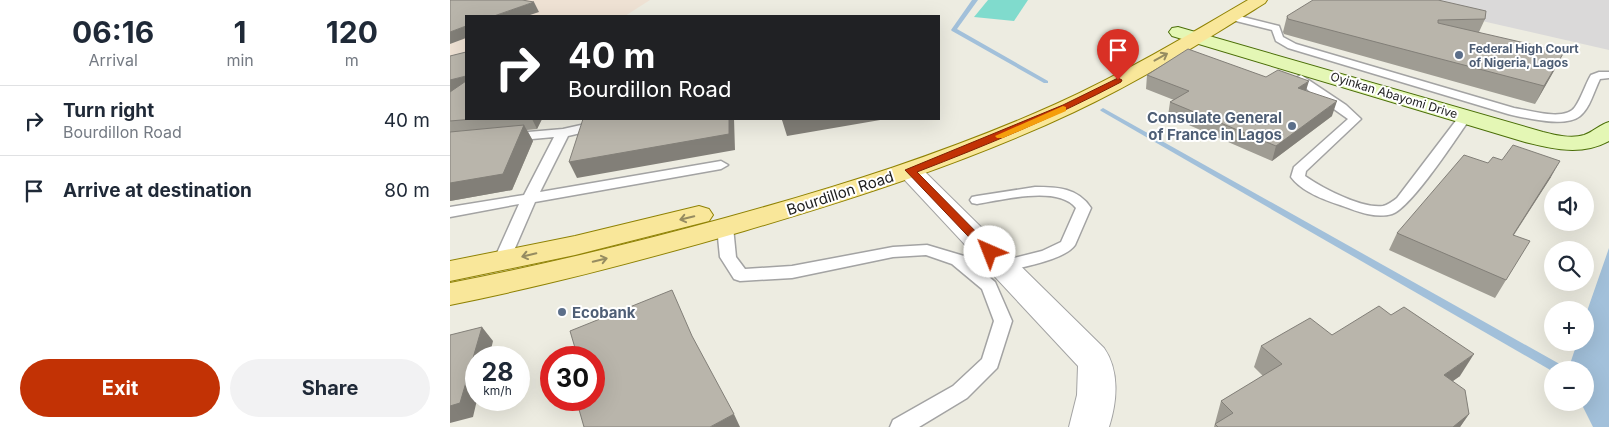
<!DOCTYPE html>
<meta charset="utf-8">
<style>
body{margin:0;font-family:Inter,sans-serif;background:#f2f2f3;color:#1f2937;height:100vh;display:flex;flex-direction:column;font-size:19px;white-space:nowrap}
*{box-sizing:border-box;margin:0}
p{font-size:16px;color:#747a83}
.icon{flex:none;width:28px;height:28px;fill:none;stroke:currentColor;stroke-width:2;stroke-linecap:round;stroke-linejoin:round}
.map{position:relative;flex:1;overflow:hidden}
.sheet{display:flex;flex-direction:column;background:#fff;width:450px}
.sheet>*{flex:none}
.guide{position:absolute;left:15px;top:15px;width:475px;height:105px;border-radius:0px;box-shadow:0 5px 20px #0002;background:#202124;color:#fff;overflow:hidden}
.buttons{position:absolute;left:1094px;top:181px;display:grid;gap:10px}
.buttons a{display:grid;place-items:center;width:50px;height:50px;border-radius:50%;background:#fff;box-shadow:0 5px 20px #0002;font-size:25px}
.speed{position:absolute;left:15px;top:346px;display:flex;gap:10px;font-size:25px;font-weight:700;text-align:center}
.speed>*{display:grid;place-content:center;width:65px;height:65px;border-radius:50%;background:#fff;box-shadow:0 5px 20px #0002;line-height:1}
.speed small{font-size:12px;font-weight:400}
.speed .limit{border:8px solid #d22;background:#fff;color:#111}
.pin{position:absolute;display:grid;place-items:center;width:42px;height:42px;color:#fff;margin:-51px -21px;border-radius:50% 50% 50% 0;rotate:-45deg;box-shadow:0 0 5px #0007}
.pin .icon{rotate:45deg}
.me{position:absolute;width:55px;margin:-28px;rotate:316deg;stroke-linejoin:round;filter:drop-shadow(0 0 4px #0008)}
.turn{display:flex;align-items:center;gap:18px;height:105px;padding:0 20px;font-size:22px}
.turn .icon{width:65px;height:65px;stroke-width:2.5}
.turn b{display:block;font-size:35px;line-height:42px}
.eta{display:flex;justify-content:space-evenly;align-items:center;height:85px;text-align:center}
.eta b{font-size:30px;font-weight:700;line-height:35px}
.cta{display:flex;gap:10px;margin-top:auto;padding:10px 20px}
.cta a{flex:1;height:58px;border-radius:30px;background:#c23205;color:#fff;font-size:20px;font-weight:700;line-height:58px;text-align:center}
.cta a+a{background:#f2f2f3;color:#1f2937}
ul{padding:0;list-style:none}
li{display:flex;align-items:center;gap:15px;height:70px;padding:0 20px;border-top:1px solid #e0e1e3}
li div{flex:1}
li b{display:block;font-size:19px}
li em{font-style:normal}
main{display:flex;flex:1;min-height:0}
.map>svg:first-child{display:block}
.residential{fill:#dad9d9}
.military{fill:#efe2d4}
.pitch{fill:#80dbcd}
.water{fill:#a2c0da}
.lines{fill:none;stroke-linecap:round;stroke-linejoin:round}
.stream{fill:#a2c0da;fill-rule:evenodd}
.lane-casing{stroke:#a3a3a3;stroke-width:3}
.street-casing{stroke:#a3a3a3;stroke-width:2}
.secondary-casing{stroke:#4a6e07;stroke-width:2}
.primary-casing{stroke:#8f8204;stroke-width:2}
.lane{fill:#fff;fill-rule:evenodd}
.street{fill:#fff;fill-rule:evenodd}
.secondary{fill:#e4f7b5;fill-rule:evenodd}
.primary{fill:#f9e79a;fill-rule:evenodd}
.wall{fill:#9f9c93}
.shaded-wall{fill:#827f78}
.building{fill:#b9b5ab;stroke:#827f78}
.oneway{stroke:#968c61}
.route{fill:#c23205;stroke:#7e2003}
.slow{fill:#f59e0b}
.service-dot{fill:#5c6f8a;stroke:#fff;stroke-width:2}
.labels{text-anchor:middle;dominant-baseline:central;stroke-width:4;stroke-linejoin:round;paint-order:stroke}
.far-service-label{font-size:12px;font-weight:bold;fill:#4e5e75;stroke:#fff;text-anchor:start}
.far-street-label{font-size:12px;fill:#1c1c1c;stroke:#fff}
.service-label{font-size:15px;font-weight:bold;fill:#4e5e75;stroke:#fff;text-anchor:end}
.street-label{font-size:15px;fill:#1c1c1c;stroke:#fff}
</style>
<main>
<section class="sheet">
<div class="eta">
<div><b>06:16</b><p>Arrival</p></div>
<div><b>1</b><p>min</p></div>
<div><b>120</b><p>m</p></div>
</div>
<ul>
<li><svg class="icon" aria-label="right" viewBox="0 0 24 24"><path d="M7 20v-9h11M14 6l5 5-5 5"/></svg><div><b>Turn right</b><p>Bourdillon Road</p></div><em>40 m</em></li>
<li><svg class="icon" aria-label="arrive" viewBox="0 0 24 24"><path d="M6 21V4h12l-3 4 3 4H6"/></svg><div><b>Arrive at destination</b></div><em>80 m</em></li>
</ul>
<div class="cta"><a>Exit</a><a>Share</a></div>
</section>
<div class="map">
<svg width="1159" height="427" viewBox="0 0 1159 427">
<rect width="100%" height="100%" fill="#edece1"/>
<!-- residential -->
<polygon class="residential" points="967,0 1159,0 1159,50 962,5"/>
<!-- military -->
<polygon class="military" points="0,0 200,0 175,16 16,16 16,56 0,61"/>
<!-- pitch -->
<polygon class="pitch" points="538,0 578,0 564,21 524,17"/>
<!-- water -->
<polygon class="water" points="1159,248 1159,427 1143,427 1131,403 1135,402 1135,370 1118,370 1127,343 1135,342 1135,317"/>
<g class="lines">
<!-- stream -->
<g class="stream">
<polygon points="522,0 528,0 507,29 598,81 598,83 594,83 502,31 501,30"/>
<polygon points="653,108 1115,367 1117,370 1102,371 651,111 650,110"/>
</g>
<!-- lane casing -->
<g class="lane-casing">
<g id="lane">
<path d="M781,14l48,12 4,11 13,7 218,64c15,2 51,14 61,-1 7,-10 10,-22 16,-32l8,-3h10v6l-9,1c-6,12 -10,29 -20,37 -15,12 -55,2 -72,-2l-220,-66 -12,-7 -4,-11 -44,-11 -2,-2z"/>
<path d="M851,75l45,30 15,14 -55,52 -1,5c17,12 57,33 78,30 5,-1 10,-5 14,-8l64,-84 4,-1 6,4c-13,19 -60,91 -79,97 -17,5 -36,-3 -52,-9 -16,-5 -39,-14 -49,-28l3,-10 54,-48 -38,-27 -14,-14z"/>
<polygon points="158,119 179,119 177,122 118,136 90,192 271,161 278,165 271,169 85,202 59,262 57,266 51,268 45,266 43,262 69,204 0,217 0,207 74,195 104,137 60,141 54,137 55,134 113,129"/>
<path d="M585,187c23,0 43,1 56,21l-16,37c-10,15 -54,22 -71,27l-6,-2 -2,-4 2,-4 44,-11 19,-9 15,-34c-18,-23 -73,-8 -99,-4l-5,-1 -2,-3 2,-3 5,-1z"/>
<polygon points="275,222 280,224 283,227 286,257 295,269 342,266 443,247 477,245 514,256 545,282 562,321 547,368 517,398 469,427 440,427 443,420 503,386 532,359 544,321 532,289 502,264 476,255 443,257 342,278 290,281 284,279 270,257 267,227 270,224"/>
</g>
</g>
<!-- street casing -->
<g class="street-casing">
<path id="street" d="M460,163l9,3 185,182c16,23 13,54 5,79h-40l8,-32 1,-29 -177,-190 -4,-5 4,-5z"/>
</g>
<!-- secondary casing -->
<g class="secondary-casing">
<path id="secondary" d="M728,27l365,105c12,3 28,7 41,3 9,-3 15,-10 25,-13v19c-28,15 -55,8 -84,1l-353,-106 -3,-4 3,-4z"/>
</g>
<!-- primary casing -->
<g class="primary-casing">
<g id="primary">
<path d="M798,0h19l-2,3c-63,39 -125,78 -191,109 -106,50 -218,86 -330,119 -97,28 -195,54 -294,74v-22c93,-18 184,-40 275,-65 113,-31 224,-66 331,-114 66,-30 129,-67 192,-104z"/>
<polygon points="249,206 259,209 263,215 259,221 125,255 0,281 0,261 125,236"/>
</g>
</g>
<!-- lane -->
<use href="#lane" class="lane"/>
<!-- street -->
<use href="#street" class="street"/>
<!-- secondary -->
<use href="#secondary" class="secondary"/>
<!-- primary -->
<use href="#primary" class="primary"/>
</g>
<!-- wall -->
<g class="wall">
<polygon points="837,16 1035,19 1029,32 1105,69 1085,104 834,34 833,32"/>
<polygon points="0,56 16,119 92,119 87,129 77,130 83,141 62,190 0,201"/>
<polygon points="697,75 856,91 882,116 822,161 718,116 720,102 724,100 696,89"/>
<polygon points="1038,163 1101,177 1064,235 1056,280 1045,298 939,250 947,233"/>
<polygon points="882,335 1010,376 1002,381 1019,414 1010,427 764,427 771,401 813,376 804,367 811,346"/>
</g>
<!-- shaded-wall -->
<g class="shaded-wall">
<polygon points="84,2 89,12 77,16 44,16"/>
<polygon points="16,26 16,38 0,44 0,32"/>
<polygon points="1114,52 1105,69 1085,104 1094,86"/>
<polygon points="16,76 16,92 0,97 0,80"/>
<polygon points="859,81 855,94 848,88"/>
<polygon points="887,101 882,116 822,161 826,146"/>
<polygon points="82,119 92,119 87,129"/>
<polygon points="279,119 284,119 285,150 127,178 119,162"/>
<polygon points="342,119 436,119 337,136 332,120"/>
<polygon points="74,125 83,141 62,190 0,201 0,183"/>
<polygon points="1110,161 1101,177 1053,251 1063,235"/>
<polygon points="32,327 43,341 39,358 26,358 26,400 27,400 23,417 0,423 0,406"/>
<polygon points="1024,354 1010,376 981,397 994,375"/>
<polygon points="284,414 290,427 260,427"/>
<polygon points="1019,414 1010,427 1003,427"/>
</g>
<!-- building -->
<g class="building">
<polygon points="0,0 72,0 84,2 44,16 16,16 16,26 0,32"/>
<polygon points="863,0 988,0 1036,11 1035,19 988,20 988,23 1114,52 1094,86 838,19 837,16"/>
<polygon points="738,49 816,77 828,70 859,81 848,88 887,101 826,146 720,102 739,91 697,75"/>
<polygon points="16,52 16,76 0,80 0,56"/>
<polygon points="16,81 16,119 23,119 0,121 0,92"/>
<polygon points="133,119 279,119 279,134 119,162"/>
<polygon points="332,119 342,119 332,120"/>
<polygon points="74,125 53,174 0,183 0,132"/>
<polygon points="1063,145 1110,161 1063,235 1080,241 1056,280 947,233 1014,155 1038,163 1043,157 1052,160"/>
<polygon points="222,290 242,336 284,414 260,427 134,427 128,406 140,400 144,400 144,358 128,358 120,331"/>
<polygon points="929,306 941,315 954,307 1024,354 994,375 1015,390 1019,414 1003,427 768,427 765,424 783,413 771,401 832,364 811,346 860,318 882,335"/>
<polygon points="32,327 10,403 0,406 0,335"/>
</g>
<!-- one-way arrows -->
<defs><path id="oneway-shaft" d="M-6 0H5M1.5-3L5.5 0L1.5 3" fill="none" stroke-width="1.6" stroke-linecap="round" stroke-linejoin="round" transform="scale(1.25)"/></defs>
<g class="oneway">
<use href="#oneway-shaft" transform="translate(711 57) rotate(-29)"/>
<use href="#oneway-shaft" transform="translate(237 218) rotate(166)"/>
<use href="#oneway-shaft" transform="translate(79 255) rotate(167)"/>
<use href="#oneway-shaft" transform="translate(150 260) rotate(-14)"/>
</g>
<!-- route -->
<path class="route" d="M668,78l4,2 -1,2c-66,35 -134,63 -204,90l77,78 2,2 -2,3h-8l-81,-85 158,-65z"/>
<!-- slow -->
<polygon class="slow" points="613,106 616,107 616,111 553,138 547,138 545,136"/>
<!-- markers -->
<g class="service-dot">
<circle cx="1009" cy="55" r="5"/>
<circle cx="842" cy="126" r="5"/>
<circle cx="112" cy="312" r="5"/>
</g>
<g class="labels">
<!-- far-service labels -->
<g class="far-service-label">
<text x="1019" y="48">Federal High Court<tspan x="1019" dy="14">of Nigeria, Lagos</tspan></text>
</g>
<!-- far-street labels -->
<g class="far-street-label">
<text transform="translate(944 95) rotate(17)">Oyinkan Abayomi Drive</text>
</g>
<!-- service labels -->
<g class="service-label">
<text x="832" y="117">Consulate General<tspan x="832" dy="17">of France in Lagos</tspan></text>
<text x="122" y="312" text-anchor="start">Ecobank</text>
</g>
<!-- street labels -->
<g class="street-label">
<text transform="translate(390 193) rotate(-18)">Bourdillon Road</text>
</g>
</g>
</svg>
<div class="buttons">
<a><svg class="icon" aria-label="sound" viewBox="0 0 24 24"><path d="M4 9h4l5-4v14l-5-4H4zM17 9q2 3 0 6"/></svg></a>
<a><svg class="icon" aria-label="search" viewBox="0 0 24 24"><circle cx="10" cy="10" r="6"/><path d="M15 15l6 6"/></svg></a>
<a>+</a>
<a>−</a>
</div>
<div class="speed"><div>28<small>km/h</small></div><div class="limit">30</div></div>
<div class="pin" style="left:668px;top:80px;background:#d93025"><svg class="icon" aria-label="arrive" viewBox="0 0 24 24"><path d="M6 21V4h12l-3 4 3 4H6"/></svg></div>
<svg class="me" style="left:540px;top:252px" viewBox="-20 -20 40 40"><circle r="19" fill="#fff"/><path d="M0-13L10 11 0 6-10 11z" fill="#c23205"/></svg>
<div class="guide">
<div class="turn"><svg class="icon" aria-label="right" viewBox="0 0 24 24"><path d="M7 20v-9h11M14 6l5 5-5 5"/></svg><div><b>40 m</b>Bourdillon Road</div></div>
</div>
</div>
</main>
